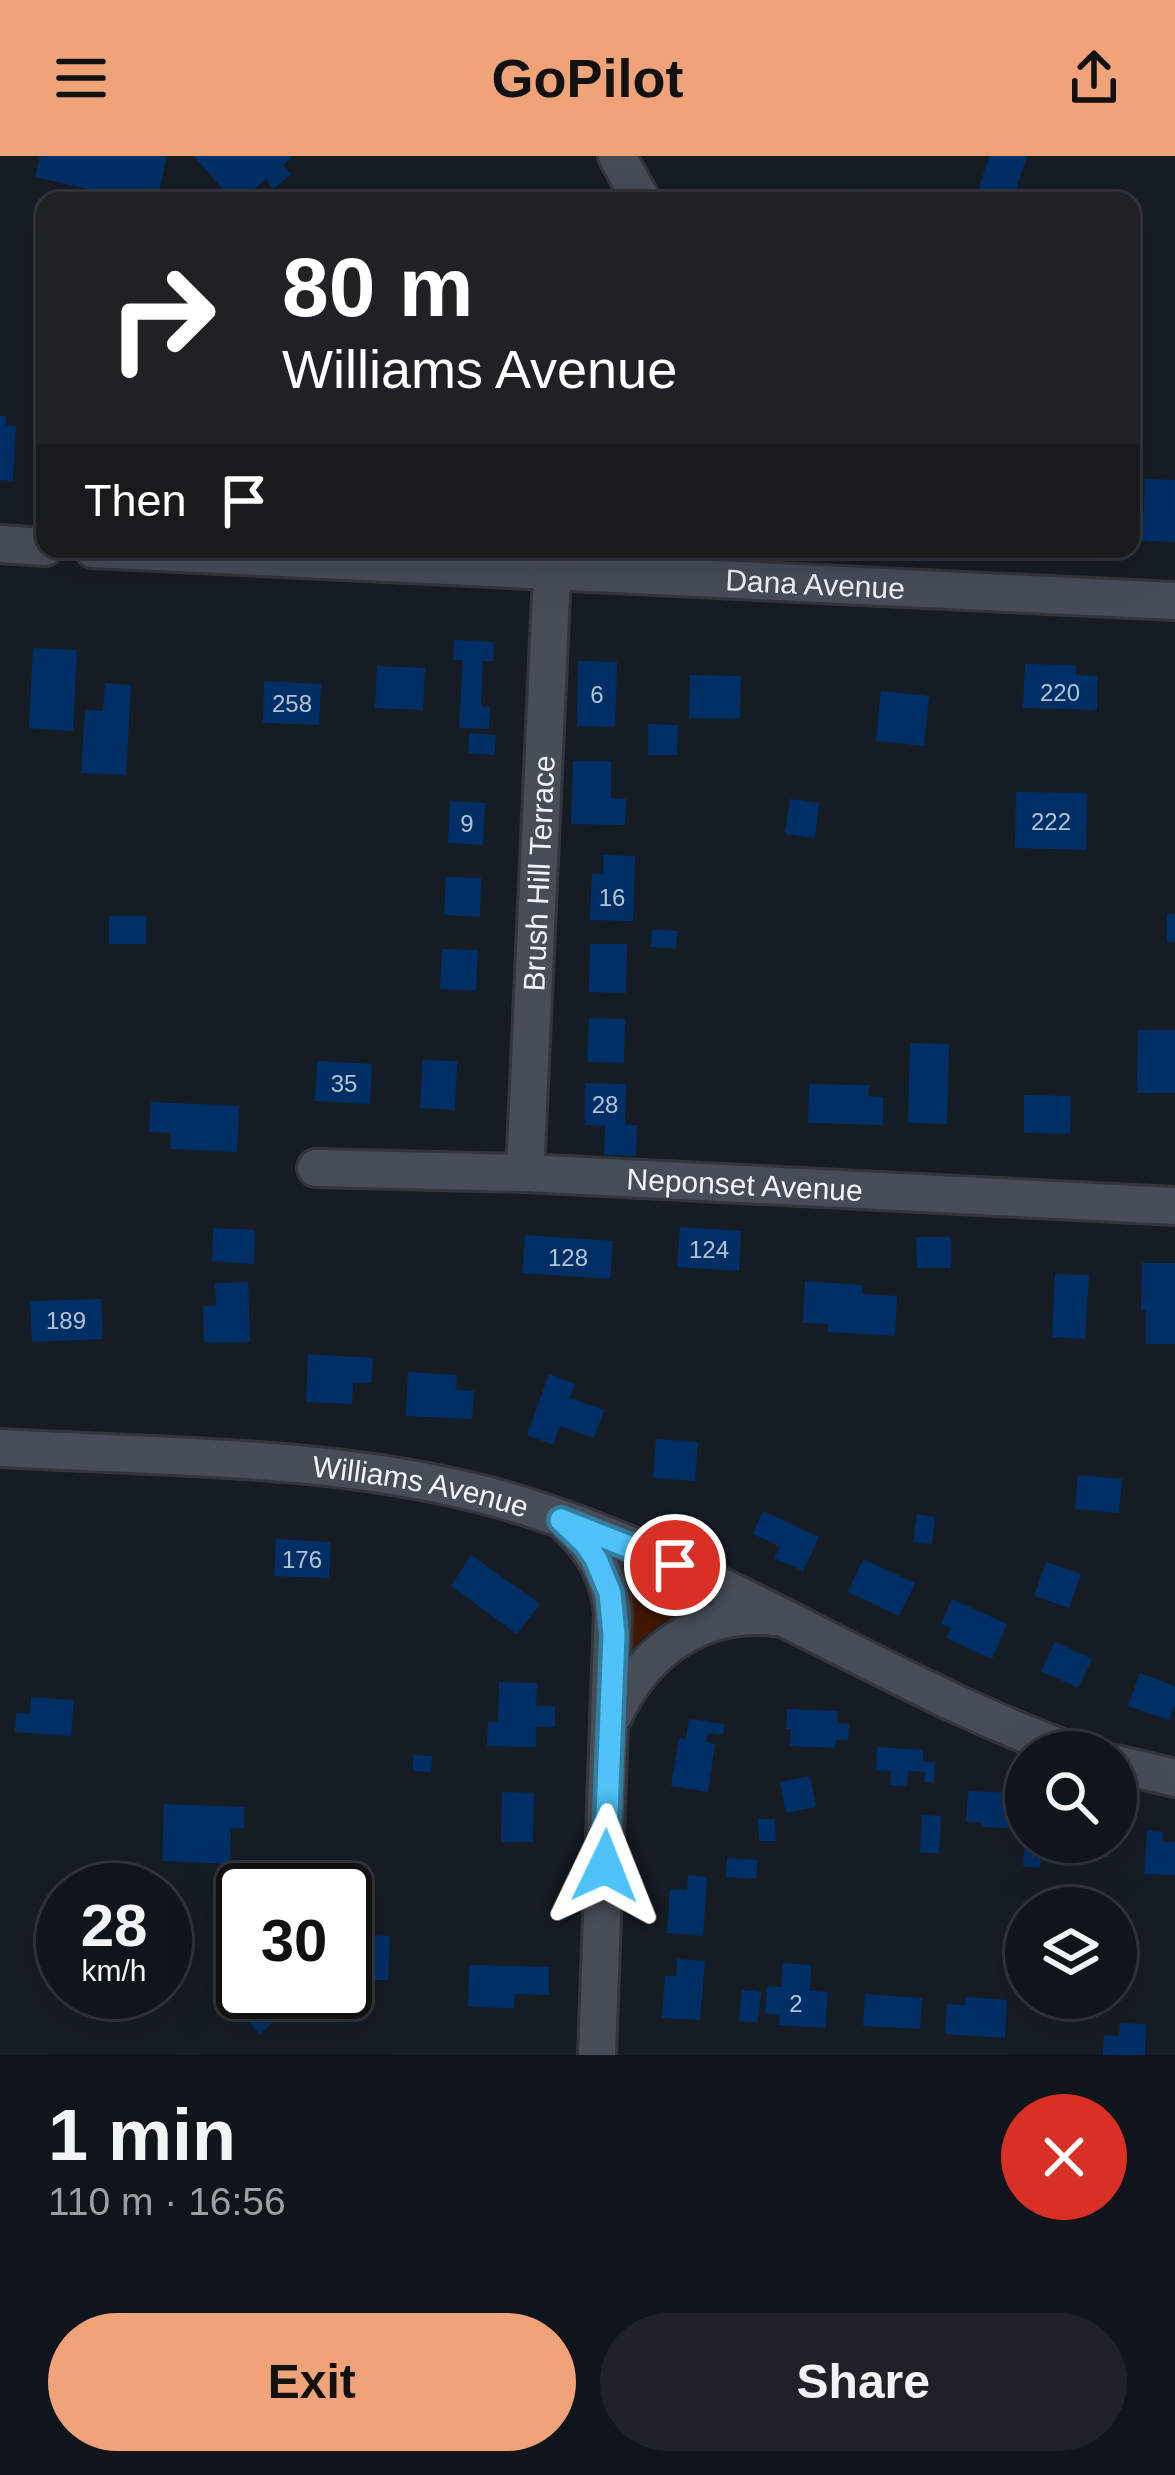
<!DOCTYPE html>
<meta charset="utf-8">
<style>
body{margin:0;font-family:Arial,sans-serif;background:#1e2228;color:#f1f3f6;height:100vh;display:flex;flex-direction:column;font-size:45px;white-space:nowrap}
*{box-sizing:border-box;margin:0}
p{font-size:39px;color:#9c9fa3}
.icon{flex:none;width:66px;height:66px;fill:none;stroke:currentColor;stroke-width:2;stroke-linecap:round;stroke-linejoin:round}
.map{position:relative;height:1899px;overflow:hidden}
.details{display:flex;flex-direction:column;background:#10151b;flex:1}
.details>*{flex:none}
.top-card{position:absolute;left:36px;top:36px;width:1104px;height:366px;border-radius:24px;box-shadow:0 12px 48px #0002,0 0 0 3px #30343a;background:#202124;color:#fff;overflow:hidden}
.buttons{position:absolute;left:1005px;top:1575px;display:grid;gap:24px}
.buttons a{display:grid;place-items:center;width:132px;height:132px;border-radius:50%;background:#10151b;box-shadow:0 12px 48px #0002,0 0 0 3px #30343a;font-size:60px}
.speed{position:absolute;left:36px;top:1707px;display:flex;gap:24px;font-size:60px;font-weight:700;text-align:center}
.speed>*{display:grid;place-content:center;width:156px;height:156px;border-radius:50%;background:#10151b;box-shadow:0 12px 48px #0002,0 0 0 3px #30343a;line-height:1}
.speed small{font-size:30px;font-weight:400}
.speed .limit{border:6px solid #111;border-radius:18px;background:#fff;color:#111}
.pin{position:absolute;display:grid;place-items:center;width:102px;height:102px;color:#fff;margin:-51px;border:6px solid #fff;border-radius:50%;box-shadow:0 3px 12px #0007}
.me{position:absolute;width:132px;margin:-66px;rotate:2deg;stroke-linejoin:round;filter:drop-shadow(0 0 9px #0008)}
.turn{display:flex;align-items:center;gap:42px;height:252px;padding:0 48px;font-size:54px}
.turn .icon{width:156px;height:156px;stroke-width:2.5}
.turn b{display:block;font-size:84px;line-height:102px}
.then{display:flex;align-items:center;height:114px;padding:0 48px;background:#0003;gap:24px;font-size:45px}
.round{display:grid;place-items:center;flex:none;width:126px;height:126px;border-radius:63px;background:#1e2228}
.overview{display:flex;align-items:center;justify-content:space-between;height:204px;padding:0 48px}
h1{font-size:72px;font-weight:700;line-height:90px}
.button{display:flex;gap:24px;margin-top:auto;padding:24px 48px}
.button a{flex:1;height:138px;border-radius:72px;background:#f0a278;color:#111;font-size:48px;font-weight:700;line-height:138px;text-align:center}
.button a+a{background:#1e2228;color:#f1f3f6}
header{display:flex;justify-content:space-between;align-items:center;height:156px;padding:0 48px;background:#f0a278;color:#111;font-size:54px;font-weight:700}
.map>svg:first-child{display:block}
.green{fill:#401800}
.building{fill:#002f66}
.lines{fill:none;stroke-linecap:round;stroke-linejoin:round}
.minor-casing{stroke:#32363c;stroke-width:42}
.minor{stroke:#464d57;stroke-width:36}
.route-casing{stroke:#337fa1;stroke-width:30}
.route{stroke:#4fc3f7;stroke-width:21}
.labels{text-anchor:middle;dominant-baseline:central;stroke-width:12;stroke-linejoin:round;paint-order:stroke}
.number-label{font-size:24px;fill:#b3c3d4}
.street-label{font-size:30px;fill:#eff4f9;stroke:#161c24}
</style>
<header><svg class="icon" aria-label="menu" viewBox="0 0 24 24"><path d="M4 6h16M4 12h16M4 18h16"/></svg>GoPilot<svg class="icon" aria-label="share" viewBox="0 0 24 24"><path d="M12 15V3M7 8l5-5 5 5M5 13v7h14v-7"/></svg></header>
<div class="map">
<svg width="1175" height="1899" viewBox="0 0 1175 1899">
<rect width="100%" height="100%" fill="#161c24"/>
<!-- green -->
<path class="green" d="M619,1408l93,38c-33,9 -57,23 -81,48l-2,-48z"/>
<!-- building -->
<g class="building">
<polygon points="40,0 167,0 157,45 142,45 35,21"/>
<polygon points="194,0 293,0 283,9 291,18 273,33 266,23 251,36 255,42 251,45 233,45"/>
<polygon points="989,0 1027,0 1012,45 995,45 977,39"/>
<polygon points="848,32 884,44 884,45 844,45"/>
<polygon points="0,260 6,260 6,269 16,270 13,325 0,324"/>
<polygon points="1145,323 1175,324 1175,386 1142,385"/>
<polygon points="454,484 494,486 493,505 483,505 481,550 490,551 489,573 459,572 463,504 453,504"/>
<polygon points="33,492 77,494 73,575 29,572"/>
<polygon points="578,505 617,506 615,571 577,570"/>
<polygon points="1025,508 1076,509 1076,519 1097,520 1097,554 1023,552"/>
<polygon points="377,510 425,512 423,554 375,552"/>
<polygon points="690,519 741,520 740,563 689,562"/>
<polygon points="264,525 321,528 319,569 263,567"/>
<polygon points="105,527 131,529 126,619 81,617 85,554 103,555"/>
<polygon points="881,535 929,540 924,590 876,585"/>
<polygon points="648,568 678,569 677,599 648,599"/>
<polygon points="469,577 496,579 494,599 468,597"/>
<polygon points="573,605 611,605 611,642 626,643 625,669 571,668"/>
<polygon points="1016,636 1087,637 1086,694 1015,692"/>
<polygon points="790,643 819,647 815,682 785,678"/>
<polygon points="450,645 485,647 483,689 448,687"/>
<polygon points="603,699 635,700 633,765 590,764 592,717 603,718"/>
<polygon points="446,721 481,722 480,761 444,759"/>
<rect x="1167" y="758" width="8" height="28"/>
<rect x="109" y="760" width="37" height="28"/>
<polygon points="652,773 678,775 676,793 651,791"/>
<polygon points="590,788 627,788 626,837 589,836"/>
<polygon points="442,793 478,794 476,835 440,833"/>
<polygon points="589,862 625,863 624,907 587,906"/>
<polygon points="1138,874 1175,874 1175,937 1137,937"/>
<polygon points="910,887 949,888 947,968 908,967"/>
<polygon points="423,904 457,905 455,954 420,952"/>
<polygon points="317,905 372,908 370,948 315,945"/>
<polygon points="585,927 626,928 625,969 637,969 636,1000 604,999 605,970 585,969"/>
<polygon points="809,928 869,929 868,940 883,941 883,969 808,967"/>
<polygon points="1024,939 1071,940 1070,978 1024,977"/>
<polygon points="151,946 239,950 237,996 170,993 171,977 149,976"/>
<polygon points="680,1071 741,1075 739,1115 677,1111"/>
<polygon points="213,1072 255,1074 254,1108 212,1105"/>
<polygon points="525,1079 613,1085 610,1123 522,1117"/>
<polygon points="916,1081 951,1081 951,1112 917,1112"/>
<polygon points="1142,1107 1175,1107 1175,1188 1146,1188 1146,1154 1141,1154"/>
<polygon points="1055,1118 1089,1119 1085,1183 1052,1181"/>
<polygon points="805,1125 863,1129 862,1138 897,1140 895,1180 828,1176 828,1168 803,1167"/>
<polygon points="248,1126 250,1186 204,1187 203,1150 216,1149 215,1127"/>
<polygon points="101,1143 103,1183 32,1186 30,1145"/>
<polygon points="308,1198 373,1202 371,1227 353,1227 352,1248 306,1246"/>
<polygon points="408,1216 457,1219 456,1234 474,1235 472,1263 406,1260"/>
<polygon points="549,1218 575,1228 570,1242 604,1254 594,1282 560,1270 553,1289 527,1279"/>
<polygon points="656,1283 698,1286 695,1325 653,1322"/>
<polygon points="1078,1319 1122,1323 1119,1357 1075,1353"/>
<polygon points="763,1355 819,1381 803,1415 774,1402 780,1391 753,1378"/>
<polygon points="917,1358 935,1361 932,1388 913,1386"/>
<polygon points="276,1383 331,1386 329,1422 274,1420"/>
<polygon points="471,1399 540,1448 517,1478 451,1430"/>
<polygon points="863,1403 915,1427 899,1460 848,1436"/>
<polygon points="1046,1406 1081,1418 1069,1452 1034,1440"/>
<polygon points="952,1443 1007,1468 992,1503 946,1482 951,1472 941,1467"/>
<polygon points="1055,1486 1092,1503 1078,1532 1041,1515"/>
<polygon points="1140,1517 1175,1530 1175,1549 1169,1564 1128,1550"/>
<polygon points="499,1526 537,1527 536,1550 555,1550 555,1571 536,1571 536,1591 487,1590 488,1566 498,1566"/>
<polygon points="31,1541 74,1544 71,1580 15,1576 16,1557 30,1558"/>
<polygon points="787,1553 838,1555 837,1567 849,1568 848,1584 836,1584 835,1592 790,1590 791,1573 786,1573"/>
<polygon points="689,1563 724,1568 723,1579 708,1577 706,1586 715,1588 708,1636 671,1630 679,1582 686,1583"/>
<polygon points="877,1591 923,1594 923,1605 935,1606 934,1627 924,1626 925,1616 908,1615 907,1630 890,1629 891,1615 876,1614"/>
<polygon points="413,1599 432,1600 431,1616 413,1615"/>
<polygon points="810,1620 816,1651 786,1657 780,1626"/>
<polygon points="968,1635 1014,1637 1013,1652 1023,1652 1022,1673 982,1671 982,1667 966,1666"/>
<polygon points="502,1636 534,1637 533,1686 501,1686"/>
<polygon points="164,1648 244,1651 244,1672 231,1672 230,1708 162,1705"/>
<polygon points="922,1659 941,1660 939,1697 920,1697"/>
<polygon points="758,1663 775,1663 776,1685 759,1685"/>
<polygon points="1147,1675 1163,1676 1162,1685 1175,1686 1175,1719 1144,1718"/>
<polygon points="1025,1686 1042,1686 1040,1712 1023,1710"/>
<polygon points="1054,1686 1109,1686 1108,1701 1096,1700 1096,1706 1053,1704"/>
<polygon points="727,1702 758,1704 756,1723 726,1721"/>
<polygon points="688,1719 707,1721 703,1780 667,1777 670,1733 687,1734"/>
<polygon points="350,1778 390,1780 388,1824 373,1824 373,1836 348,1835"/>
<polygon points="677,1803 705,1805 700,1864 662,1862 665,1820 676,1820"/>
<polygon points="783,1807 811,1809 810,1835 828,1836 825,1872 779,1869 780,1859 765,1858 767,1830 781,1831"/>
<polygon points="469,1809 549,1811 549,1839 515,1838 514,1852 468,1851"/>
<polygon points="742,1834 761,1836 758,1867 739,1865"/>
<polygon points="249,1836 305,1836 260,1878 234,1850"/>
<polygon points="865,1838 922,1842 920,1873 863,1870"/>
<polygon points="965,1841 1007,1844 1005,1882 945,1878 947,1848 965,1849"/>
<polygon points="1120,1867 1146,1868 1145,1899 1103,1899 1104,1879 1119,1880"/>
</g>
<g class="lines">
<!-- minor casing -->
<g class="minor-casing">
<g id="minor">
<polyline points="617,0 642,45"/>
<polyline points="0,388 45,391"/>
<path id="s1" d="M93,393l1082,52"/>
<path id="s2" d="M316,1012l209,5 650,33"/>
<path id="s3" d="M525,1017l27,-601"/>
<path id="s4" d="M0,1292c161,9 333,7 489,48 207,55 385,185 584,256"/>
<path d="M569,1370c26,24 40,51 44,86l-16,443"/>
<path d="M614,1559c30,-65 88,-106 161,-98"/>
<polyline points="1116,1608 1175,1622"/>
</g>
</g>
<!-- minor -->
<use href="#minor" class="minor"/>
</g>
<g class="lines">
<!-- route casing -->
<g class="route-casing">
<polyline id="route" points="605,1710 614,1479 610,1437 596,1403 586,1388 561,1364 675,1409"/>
</g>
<!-- route -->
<use href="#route" class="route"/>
</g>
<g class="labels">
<!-- number labels -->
<g class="number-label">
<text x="1060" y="536">220</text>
<text x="597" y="538">6</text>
<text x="292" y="547">258</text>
<text x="1051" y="665">222</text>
<text x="467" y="667">9</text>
<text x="612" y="741">16</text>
<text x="344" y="927">35</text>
<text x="605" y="948">28</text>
<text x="709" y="1093">124</text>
<text x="568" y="1101">128</text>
<text x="66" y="1164">189</text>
<text x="302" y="1403">176</text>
<text x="796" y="1847">2</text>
</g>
<!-- street labels -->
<g class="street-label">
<text stroke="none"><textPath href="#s1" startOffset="723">Dana Avenue</textPath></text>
<text stroke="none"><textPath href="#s3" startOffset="300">Brush Hill Terrace</textPath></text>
<text stroke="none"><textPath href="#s2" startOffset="429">Neponset Avenue</textPath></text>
<text stroke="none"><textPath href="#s4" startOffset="423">Williams Avenue</textPath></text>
</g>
</g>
</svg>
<div class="buttons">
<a><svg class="icon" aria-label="search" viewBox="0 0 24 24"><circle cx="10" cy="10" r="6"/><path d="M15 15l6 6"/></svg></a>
<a><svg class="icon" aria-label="layers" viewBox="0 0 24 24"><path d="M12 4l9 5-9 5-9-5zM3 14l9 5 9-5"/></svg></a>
</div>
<div class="speed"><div>28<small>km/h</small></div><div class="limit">30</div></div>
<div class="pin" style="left:675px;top:1409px;background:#d93025"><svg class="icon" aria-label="arrive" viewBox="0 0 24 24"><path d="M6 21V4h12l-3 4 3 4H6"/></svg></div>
<svg class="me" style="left:605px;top:1710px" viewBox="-20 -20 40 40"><path d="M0-17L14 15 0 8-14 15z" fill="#4fc3f7" stroke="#fff" stroke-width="4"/></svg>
<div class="top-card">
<div class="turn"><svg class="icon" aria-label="right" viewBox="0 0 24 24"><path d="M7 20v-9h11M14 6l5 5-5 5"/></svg><div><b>80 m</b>Williams Avenue</div></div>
<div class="then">Then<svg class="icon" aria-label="arrive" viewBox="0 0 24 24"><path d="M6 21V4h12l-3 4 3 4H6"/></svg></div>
</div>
</div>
<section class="details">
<div class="overview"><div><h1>1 min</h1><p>110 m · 16:56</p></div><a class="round" style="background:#d93025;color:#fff"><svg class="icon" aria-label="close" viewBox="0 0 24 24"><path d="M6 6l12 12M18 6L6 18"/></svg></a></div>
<div class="button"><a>Exit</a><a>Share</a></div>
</section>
